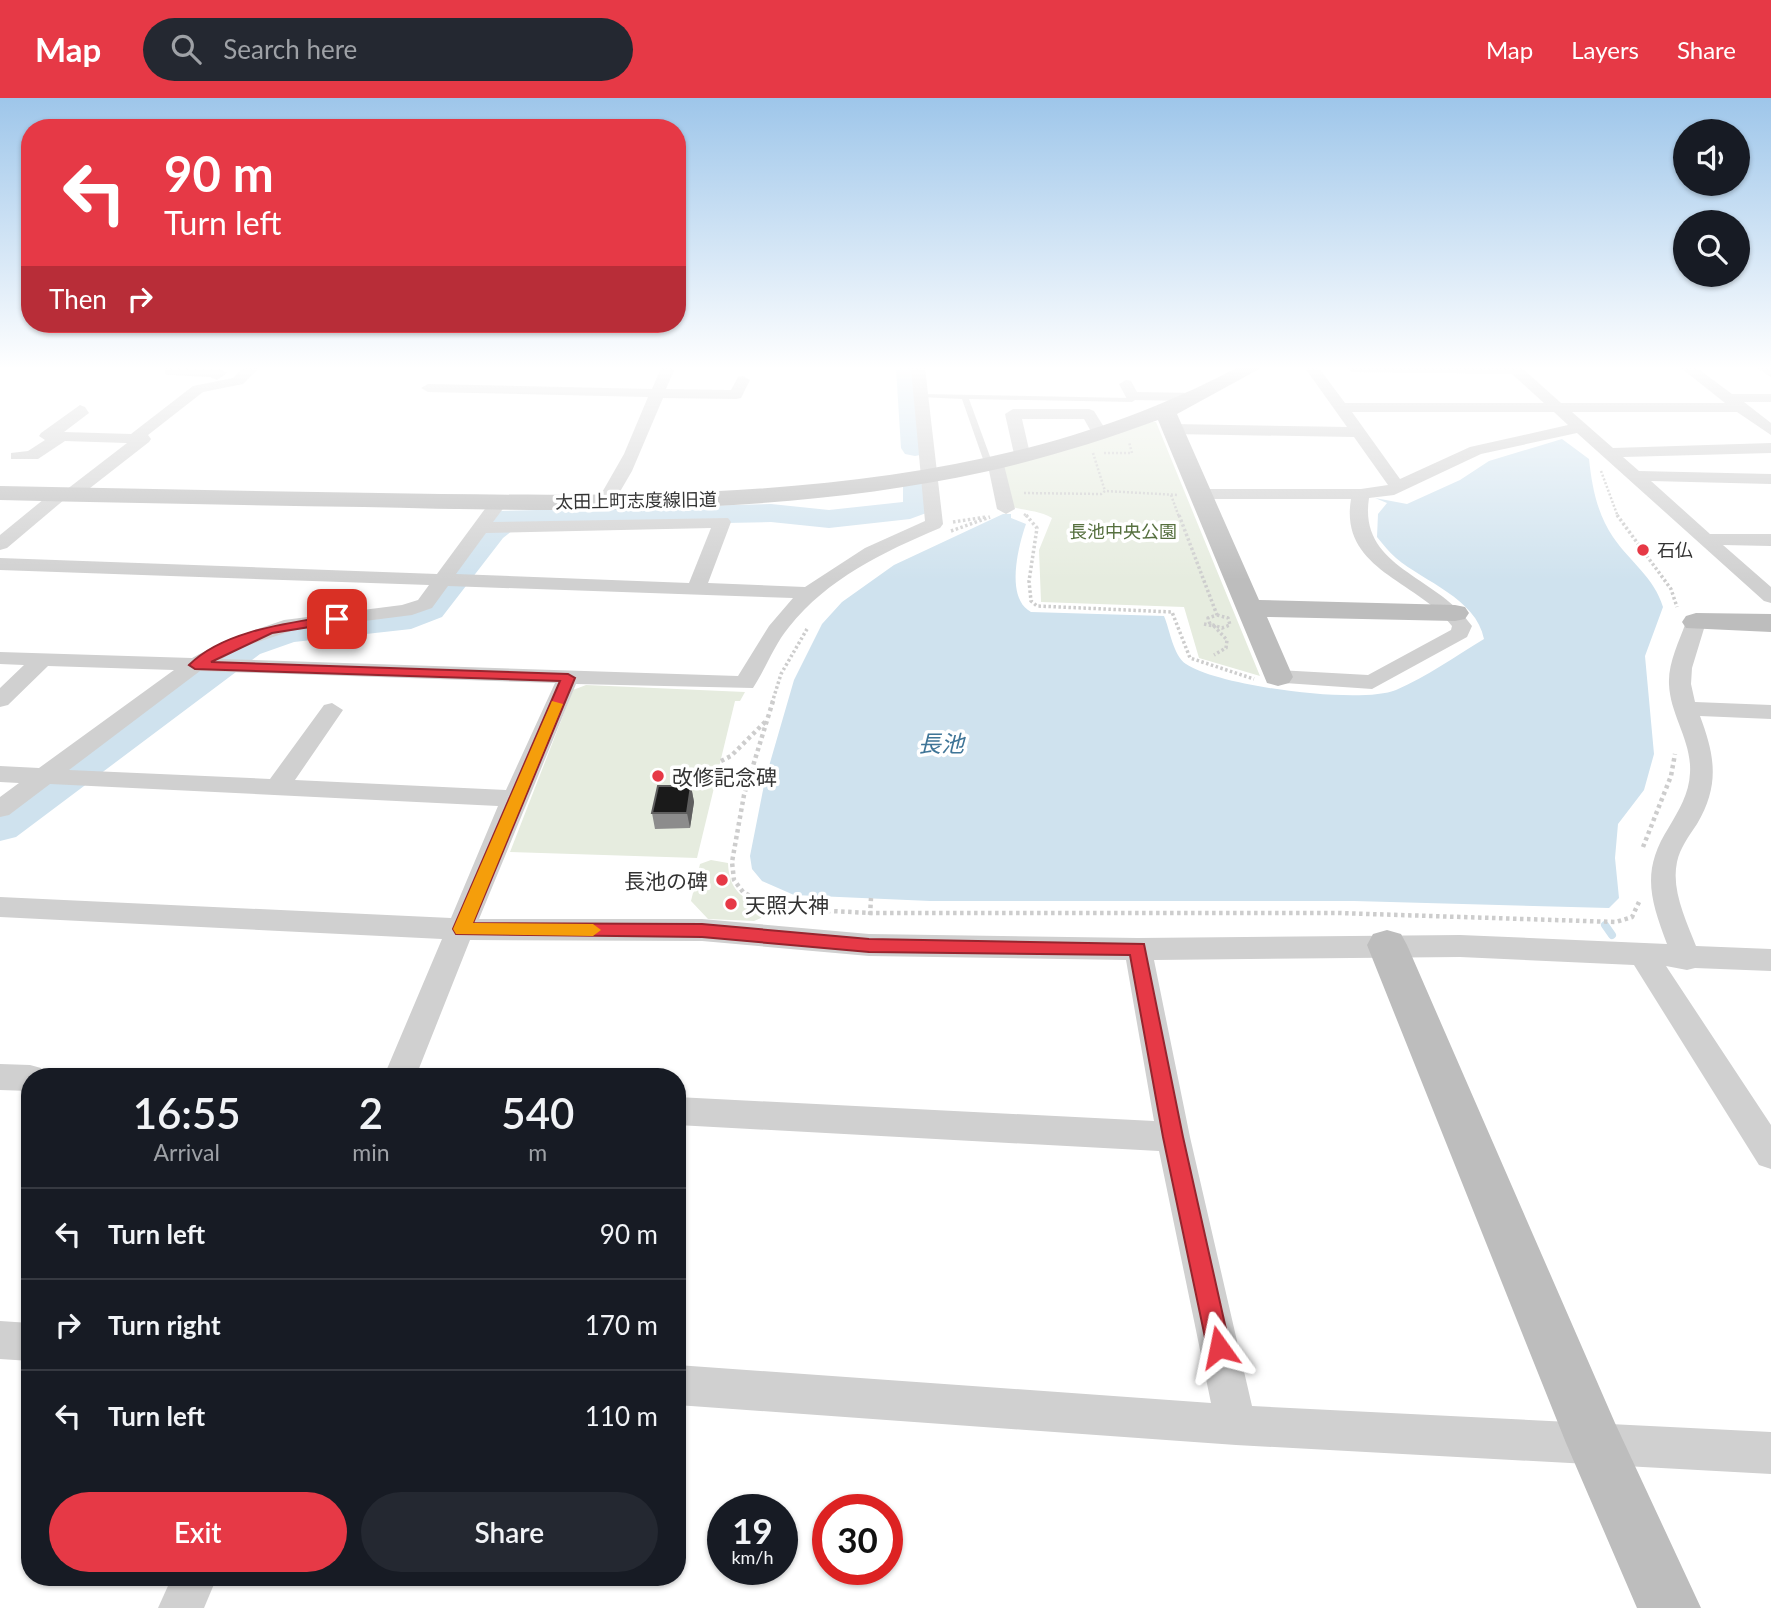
<!DOCTYPE html>
<meta charset="utf-8">
<style>
body{margin:0;font-family:Lato,"Noto Sans JP",sans-serif;background:#242831;color:#f1f3f6;height:100vh;display:flex;flex-direction:column;font-size:26px;white-space:nowrap}
*{box-sizing:border-box;margin:0}
p{font-size:23px;color:#9ea1a6}
.icon{flex:none;width:38px;height:38px;fill:none;stroke:currentColor;stroke-width:2;stroke-linecap:round;stroke-linejoin:round}
.map{position:relative;flex:1;overflow:hidden}
.drawer{position:absolute;left:21px;top:970px;width:665px;height:518px;display:flex;flex-direction:column;background:#171b24;border-radius:28px;box-shadow:0 2px 5px #0004}
.drawer>*{flex:none}
.banner{position:absolute;left:21px;top:21px;width:665px;height:214px;border-radius:28px;box-shadow:0 2px 5px #0004;background:#e63946;color:#fff;overflow:hidden}
.controls{position:absolute;left:1673px;top:21px;display:grid;gap:14px}
.controls a{display:grid;place-items:center;width:77px;height:77px;border-radius:50%;background:#171b24;box-shadow:0 2px 5px #0004;font-size:35px}
.speed{position:absolute;left:707px;top:1396px;display:flex;gap:14px;font-size:35px;font-weight:700;text-align:center}
.speed>*{display:grid;place-content:center;width:91px;height:91px;border-radius:50%;background:#171b24;box-shadow:0 2px 5px #0004;line-height:1}
.speed small{font-size:18px;font-weight:400}
.speed .limit{border:10px solid #d22;background:#fff;color:#111}
.pin{position:absolute;display:grid;place-items:center;width:60px;height:60px;color:#fff;margin:-30px;border-radius:14px;box-shadow:0 4px 10px #0006}
.me{position:absolute;width:77px;margin:-38px;rotate:348deg;stroke-linejoin:round;filter:drop-shadow(0 0 5px #0008)}
.turn{display:flex;align-items:center;gap:24px;height:147px;padding:0 28px;font-size:32px}
.turn .icon{width:91px;height:91px;stroke-width:2.5}
.turn b{display:block;font-size:49px;line-height:60px}
.then{display:flex;align-items:center;height:66px;padding:0 28px;background:#0003;gap:14px;font-size:26px}
.eta{display:flex;justify-content:space-evenly;align-items:center;height:119px;text-align:center}
.eta b{font-size:42px;font-weight:600;line-height:49px}
.primary-button{display:flex;gap:14px;margin-top:auto;padding:14px 28px}
.primary-button a{flex:1;height:80px;border-radius:42px;background:#e63946;color:#fff;font-size:28px;font-weight:600;line-height:80px;text-align:center}
.primary-button a+a{background:#242831;color:#f1f3f6}
ul{padding:0;list-style:none}
li{display:flex;align-items:center;gap:21px;height:91px;padding:0 28px;border-top:2px solid #363941}
li div{flex:1}
li b{display:block;font-size:26px}
li em{font-style:normal}
header{display:flex;align-items:center;gap:42px;box-sizing:border-box;height:98px;padding:0 35px;background:#e63946;color:#fff}
header strong{font-size:33px}
nav{display:flex;gap:38px;margin-inline-start:auto;font-size:24px}
.search{width:490px;height:63px;background:#242831;display:flex;align-items:center;gap:18px;box-sizing:border-box;padding:0 24px;border-radius:38px;color:#9ea1a6;font-size:26px}
.map>svg:first-child{display:block}
.green{fill:#e6ecdf}
.water{fill:#cfe2ee}
.lines{fill:none;stroke-linecap:round;stroke-linejoin:round}
.stream{stroke:#cfe2ee;stroke-width:8}
.river{fill:#cfe2ee;fill-rule:evenodd}
.path-far2{stroke:#cdcdcd;stroke-width:2.5;stroke-dasharray:2 2;stroke-linecap:butt}
.path-far1{stroke:#cdcdcd;stroke-width:3.5;stroke-dasharray:2.5 2.5;stroke-linecap:butt}
.path{stroke:#cdcdcd;stroke-width:4.5;stroke-dasharray:3.5 3.5;stroke-linecap:butt}
.lane{fill:#d0d0d0;fill-rule:evenodd}
.street{fill:#d0d0d0;fill-rule:evenodd}
.secondary{fill:#bdbdbd;fill-rule:evenodd}
.wall{fill:#8c8c8c}
.shaded-wall{fill:#5f5f5f}
.building{fill:#1a1a1a;stroke:#5f5f5f;stroke-width:2}
.route{fill:#e63946;stroke:#96252e;stroke-width:2}
.slow{fill:#f59e0b}
.poi-dot{fill:#e63946;stroke:#fff;stroke-width:2.5}
.labels{text-anchor:middle;dominant-baseline:central;stroke-width:7;stroke-linejoin:round;paint-order:stroke}
.far-street-label{font-size:18px;fill:#333;stroke:#fff}
.far-park-label{font-size:18px;fill:#56703f;stroke:#fff}
.far-poi-label{font-size:18px;fill:#333;stroke:#fff;text-anchor:start}
.poi-label{font-size:21px;fill:#333;stroke:#fff;text-anchor:start}
.water-label{font-size:23px;font-style:italic;fill:#3f7597;stroke:#fff}
</style>
<header>
<strong>Map</strong>
<div class="search"><svg class="icon" aria-label="search" viewBox="0 0 24 24"><circle cx="10" cy="10" r="6"/><path d="M15 15l6 6"/></svg>Search here</div>
<nav><a>Map</a><a>Layers</a><a>Share</a></nav>
</header>
<div class="map">
<svg width="1771" height="1510" viewBox="0 0 1771 1510">
<rect width="100%" height="100%" fill="#fff"/>
<!-- green -->
<g class="green">
<path d="M1152,324h4l104,254 -61,-18 -15,-51 -143,-5 -2,-52 13,-32c-13,-8 -28,-7 -43,-12l-9,-41z"/>
<polygon points="586,587 745,594 740,603 735,603 697,760 510,754 573,592"/>
<path d="M711,762l17,3c1,26 13,36 37,44l-4,11 -7,3 -46,-2 -17,-18 9,-37z"/>
</g>
<!-- water -->
<path class="water" d="M1562,341l27,20c3,28 8,54 24,78 17,25 41,40 50,70l-18,49 9,98 -10,36 -26,34 -3,34 4,40 -10,10 -255,-7h-424l-136,-6 -32,-14 -10,-12 -2,-13 15,-76 29,-100 28,-56 20,-22 52,-37 109,-51h8v4l15,6c-8,23 -21,74 5,88l133,4c6,14 9,39 22,48 32,22 173,41 210,26 30,-13 60,-34 88,-51 -8,-41 -60,-57 -88,-81 -7,-6 -13,-14 -19,-21l1,-23 9,-11 -12,-5 32,6 53,-24 29,-19z"/>
<g class="lines">
<!-- stream -->
<polyline class="stream" points="1605,827 1612,837"/>
<!-- river -->
<g class="river">
<polygon points="896,270 920,270 929,350 925,356 915,358 905,356 901,350"/>
<polygon points="918,375 928,378 933,384 933,408 929,414 910,421 829,430 771,424 517,429 503,440 442,519 411,531 294,544 260,556 16,739 0,743 0,706 234,540 289,523 404,510 418,505 481,426 498,413 771,406 829,412 903,404 903,384 908,378"/>
</g>
<!-- path-far2 -->
<g class="path-far2">
<polyline points="1093,355 1105,393"/>
<polyline points="1104,355 1132,355 1129,344"/>
<polyline points="1601,373 1618,419"/>
<polyline points="1024,395 1101,396 1105,393 1178,397"/>
<polyline points="1171,397 1179,419"/>
<polyline points="1024,416 1028,419"/>
</g>
<!-- path-far1 -->
<g class="path-far1">
<polyline points="1026,417 1037,430 1029,483 1031,503 1037,508 1172,514 1190,560 1254,581"/>
<polyline points="1179,417 1217,517"/>
<polyline points="1617,417 1671,491 1677,509"/>
<polyline points="953,424 986,419"/>
<polyline points="951,433 990,419"/>
<polygon points="1217,517 1228,520 1230,527 1222,530 1210,526 1208,520"/>
<polyline points="1204,526 1214,528 1227,542 1226,550 1214,557"/>
<polyline points="772,605 781,576 807,531"/>
</g>
<!-- path -->
<g class="path">
<polyline points="773,603 744,697 732,764 734,782 743,794 760,803 790,811 871,815 1338,815 1616,824 1632,819 1639,804"/>
<polyline points="721,663 731,658 767,622"/>
<polyline points="1643,749 1671,678 1675,656"/>
<polyline points="870,817 871,800"/>
</g>
<!-- lane -->
<polygon class="lane" points="921,296 1129,300 1132,296 1135,298 1135,302 1132,304 969,301 992,364 988,366 984,364 962,301 919,299 918,298"/>
<!-- street -->
<g class="street">
<polygon points="165,270 220,271 227,275 217,282 210,279 170,277 165,276"/>
<polygon points="243,270 259,270 243,286 203,294 148,337 151,341 149,344 76,401 65,401 7,450 0,452 0,437 55,392 66,392 127,345 65,343 38,361 11,361 11,355 28,353 45,342 39,338 41,335 80,307 85,309 89,315 64,334 131,336 193,288 233,280"/>
<polygon points="661,270 675,270 666,291 731,292 738,279 743,278 750,282 741,300 736,301 663,300 632,373 611,409 605,410 596,405 624,356 648,299 428,294 421,290 428,286 652,291"/>
<path d="M911,270h14l18,156 -3,4c-57,24 -113,51 -151,99 -15,18 -23,41 -36,61l-177,-4 -97,235h223l167,15 269,4 322,-3 207,9c-17,-46 -26,-73 2,-117 10,-17 20,-33 21,-54 2,-32 -20,-58 -21,-89 -1,-21 10,-42 17,-62l3,-4h14l3,4 -14,46 -1,16 4,18 76,3v14l-71,-3c15,40 20,69 -3,108 -8,12 -17,24 -20,38 -6,28 9,58 19,84l75,3v22l-76,-3 -8,2 -21,-4 105,159v44l-12,-4 -125,-200 -174,-8 -306,3 36,177 62,269 519,26v42l-535,-29 -559,-40v-40l534,38 -52,-252 -482,-26v-28l477,24 -28,-161 -257,-4 -167,-15 -232,-1 -54,136h-32l58,-137 -442,-22v-20l451,21 47,-112 -448,-22 -41,31 -9,2v-20l19,-14 -19,-1v-16l39,2 135,-98 -126,-4 -40,39 -8,2v-19l24,-23 -24,-1v-12l192,6 34,-18 58,-20 118,-15 16,-5 11,-15 -429,-15v-12l437,16 56,-76 6,-1 9,5 -15,20 235,-4 3,4 -23,61 97,4 60,-39 60,-27zM711,430l-22,55 -233,-9 30,-41zM448,488l345,12 -24,28 -31,50 -516,-17 18,-11 54,-18 118,-15 20,-7zM200,573l355,12 -49,107 -211,-10 48,-70 -11,-7 -8,2 -54,74 -201,-9z"/>
<path d="M1305,270h14l26,35h199l-32,-29 -160,-2 -7,-4h177l39,35h164l-44,-35h16l35,26h39v8h-27l27,21v12l-34,-23h-165l41,36 158,-5v10l-148,4 16,14 132,3v10l-120,-3 59,53h61v12l-48,-1 48,42v16l-7,-2 -187,-168 -96,21 -87,41 -25,3c-11,70 68,77 103,128l-5,11 -95,52 -102,-7 -3,-5 11,-7 90,5 83,-45 1,-4c-35,-46 -113,-56 -101,-127h-150l-9,-5 9,-5h160l27,-4 -34,-48 -181,-3 -8,-5 8,-5 174,3zM1352,314h202l14,13 -98,22 -70,32z"/>
<polygon points="1757,270 1771,270 1771,279"/>
<polygon points="1126,282 1131,283 1137,294 1196,295 1203,299 1196,303 1132,302 1127,301 1119,286"/>
<polygon points="1013,311 1089,311 1094,313 1107,334 1105,337 1093,337 1084,321 1022,321 1030,356 1022,361 1014,356 1005,316"/>
<polygon points="995,358 1003,363 1015,411 1006,416 997,411 987,363"/>
<polygon points="0,966 30,967 41,970 45,978 30,978 30,993 0,992"/>
<polygon points="0,1223 30,1225 30,1263 0,1261"/>
<polygon points="172,1479 217,1479 204,1510 158,1510"/>
</g>
<!-- secondary -->
<g class="secondary">
<path d="M1236,270h25l-84,46 82,186 196,5 10,2 4,6 -4,6 -10,2 -188,-4 26,60 -4,6 -11,3 -11,-3 -109,-263c-57,21 -115,39 -174,52 -202,44 -414,40 -620,35 -121,-2 -243,-4 -364,-7v-14c147,3 294,6 441,8 267,3 554,3 795,-126z"/>
<polygon points="1696,515 1771,516 1771,534 1686,530 1682,524 1686,518"/>
<polygon points="1387,832 1401,836 1407,847 1615,1325 1701,1510 1637,1510 1566,1345 1367,847 1373,836"/>
</g>
</g>
<!-- wall -->
<polygon class="wall" points="691,688 694,704 690,730 655,731 652,715"/>
<!-- shaded-wall -->
<polygon class="shaded-wall" points="691,688 694,704 690,730 687,715"/>
<!-- building -->
<polygon class="building" points="658,688 691,688 687,715 652,715"/>
<!-- sky -->
<linearGradient id="sky" x2="0" y2="1"><stop stop-color="#9ec6ea"/><stop offset="0.56" stop-color="#fff"/><stop offset="1" stop-color="#fff" stop-opacity="0"/></linearGradient>
<rect width="1771" height="482" fill="url(#sky)"/>
<!-- route -->
<path class="route" d="M337,517l6,4 -2,3 -69,11 -61,29 357,12 7,4 -102,245 229,1 167,15 275,5 39,193 47,210 -3,8 -8,4 -9,-4 -3,-8 -44,-210 -33,-182 -261,-3 -167,-15 -246,-3 -3,-5 107,-248 -365,-12 -6,-4c35,-35 101,-42 148,-50z"/>
<!-- slow -->
<polygon class="slow" points="552,603 563,606 473,825 593,826 601,832 593,838 456,836 453,831"/>
<!-- markers -->
<g class="poi-dot">
<circle cx="1643" cy="452" r="7"/>
<circle cx="658" cy="678" r="7"/>
<circle cx="722" cy="782" r="7"/>
<circle cx="731" cy="806" r="7"/>
</g>
<g class="labels">
<!-- far-street labels -->
<g class="far-street-label">
<text transform="translate(636 402) rotate(-1)">太田上町志度線旧道</text>
</g>
<!-- far-park labels -->
<g class="far-park-label">
<text x="1123" y="433">長池中央公園</text>
</g>
<!-- far-poi labels -->
<g class="far-poi-label">
<text x="1657" y="452">石仏</text>
</g>
<!-- poi labels -->
<g class="poi-label">
<text x="672" y="678">改修記念碑</text>
<text x="708" y="782" text-anchor="end">長池の碑</text>
<text x="745" y="806">天照大神</text>
</g>
<!-- water labels -->
<g class="water-label">
<text x="941" y="645">長池</text>
</g>
</g>
</svg>
<div class="controls">
<a><svg class="icon" aria-label="sound" viewBox="0 0 24 24"><path d="M4 9h4l5-4v14l-5-4H4zM17 9q2 3 0 6"/></svg></a>
<a><svg class="icon" aria-label="search" viewBox="0 0 24 24"><circle cx="10" cy="10" r="6"/><path d="M15 15l6 6"/></svg></a>
</div>
<div class="speed"><div>19<small>km/h</small></div><div class="limit">30</div></div>
<div class="pin" style="left:337px;top:521px;background:#d93025"><svg class="icon" aria-label="arrive" viewBox="0 0 24 24"><path d="M6 21V4h12l-3 4 3 4H6"/></svg></div>
<svg class="me" style="left:1219px;top:1249px" viewBox="-20 -20 40 40"><path d="M0-17L14 15 0 8-14 15z" fill="#e63946" stroke="#fff" stroke-width="4"/></svg>
<div class="banner">
<div class="turn"><svg class="icon" aria-label="left" viewBox="0 0 24 24"><path d="M17 20v-9H6M10 6l-5 5 5 5"/></svg><div><b>90 m</b>Turn left</div></div>
<div class="then">Then<svg class="icon" aria-label="right" viewBox="0 0 24 24"><path d="M7 20v-9h11M14 6l5 5-5 5"/></svg></div>
</div>
<section class="drawer">
<div class="eta">
<div><b>16:55</b><p>Arrival</p></div>
<div><b>2</b><p>min</p></div>
<div><b>540</b><p>m</p></div>
</div>
<ul>
<li><svg class="icon" aria-label="left" viewBox="0 0 24 24"><path d="M17 20v-9H6M10 6l-5 5 5 5"/></svg><div><b>Turn left</b></div><em>90 m</em></li>
<li><svg class="icon" aria-label="right" viewBox="0 0 24 24"><path d="M7 20v-9h11M14 6l5 5-5 5"/></svg><div><b>Turn right</b></div><em>170 m</em></li>
<li><svg class="icon" aria-label="left" viewBox="0 0 24 24"><path d="M17 20v-9H6M10 6l-5 5 5 5"/></svg><div><b>Turn left</b></div><em>110 m</em></li>
</ul>
<div class="primary-button"><a>Exit</a><a>Share</a></div>
</section>
</div>
